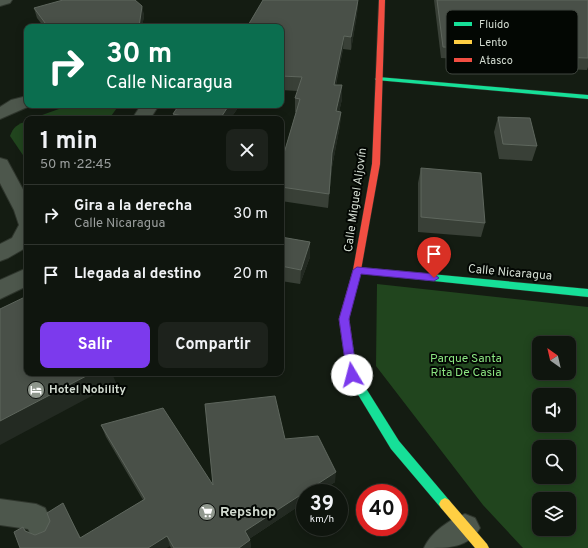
<!DOCTYPE html>
<html lang="es">
<meta charset="utf-8">
<style>
body{margin:0;font-family:Overpass,sans-serif;background:#1d221c;color:#f1f3f6;height:100vh;display:flex;flex-direction:column;font-size:15px;white-space:nowrap}
*{box-sizing:border-box;margin:0}
p{font-size:13px;color:#9b9f9e}
.icon{flex:none;width:22px;height:22px;fill:none;stroke:currentColor;stroke-width:2;stroke-linecap:round;stroke-linejoin:round}
.map{position:relative;flex:1;overflow:hidden}
.panel{position:absolute;left:24px;top:116px;width:260px;height:260px;display:flex;flex-direction:column;background:#0f150e;border-radius:8px;box-shadow:0 2px 10px #0003,0 0 0 1px #2f342e}
.panel>*{flex:none}
.hud{position:absolute;left:24px;top:24px;width:260px;height:84px;border-radius:8px;box-shadow:0 2px 10px #0003,0 0 0 1px #2f342e;background:#0b6e4f;color:#fff;overflow:hidden}
.needle{width:26px;rotate:326deg}
.buttons{position:absolute;left:532px;top:336px;display:grid;gap:8px}
.buttons a{display:grid;place-items:center;width:44px;height:44px;border-radius:8px;background:#0f150e;box-shadow:0 2px 10px #0003,0 0 0 1px #2f342e;font-size:20px}
.speed{position:absolute;left:296px;top:484px;display:flex;gap:8px;font-size:20px;font-weight:700;text-align:center}
.speed>*{display:grid;place-content:center;width:52px;height:52px;border-radius:50%;background:#0f150e;box-shadow:0 2px 10px #0003,0 0 0 1px #2f342e;line-height:1}
.speed small{font-size:10px;font-weight:400}
.speed .limit{border:6px solid #d22;background:#fff;color:#111}
.pin{position:absolute;display:grid;place-items:center;width:34px;height:34px;color:#fff;margin:-41px -17px;border-radius:50% 50% 50% 0;rotate:-45deg;box-shadow:0 0 4px #0007}
.pin .icon{rotate:45deg}
.me{position:absolute;width:44px;margin:-22px;rotate:352deg;stroke-linejoin:round;filter:drop-shadow(0 0 3px #0008)}
.turn{display:flex;align-items:center;gap:14px;height:84px;padding:0 16px;font-size:18px}
.turn .icon{width:52px;height:52px;stroke-width:2.5}
.turn b{display:block;font-size:28px;line-height:34px}
.round{display:grid;place-items:center;flex:none;width:42px;height:42px;border-radius:8px;background:#1d221c}
.overview{display:flex;align-items:center;justify-content:space-between;height:68px;padding:0 16px}
h1{font-size:24px;font-weight:700;line-height:30px}
.button{display:flex;gap:8px;margin-top:auto;padding:8px 16px}
.button a{flex:1;height:46px;border-radius:8px;background:#7c3aed;color:#fff;font-size:16px;font-weight:700;line-height:46px;text-align:center}
.button a+a{background:#1d221c;color:#f1f3f6}
ul{padding:0;list-style:none}
li{display:flex;align-items:center;gap:12px;height:60px;padding:0 16px;border-top:1px solid #2f342e}
li div{flex:1}
li b{display:block;font-size:15px}
li em{font-style:normal}
.map>svg:first-child{display:block}
.green{fill:#21451e;fill-rule:evenodd}
.lines{fill:none;stroke-linecap:round;stroke-linejoin:round}
.lane-casing{stroke:#2f362d;stroke-width:2}
.street-casing{stroke:#2f362d;stroke-width:2}
.fast-casing{stroke:#2f362d;stroke-width:1}
.slow-casing{stroke:#2f362d;stroke-width:1}
.jam-casing{stroke:#2f362d;stroke-width:1}
.lane{fill:#4d574c;fill-rule:evenodd}
.street{fill:#4d574c;fill-rule:evenodd}
.fast{fill:#16e098;fill-rule:evenodd}
.slow{fill:#ffcf43;fill-rule:evenodd}
.jam{fill:#f24e42;fill-rule:evenodd}
.wall{fill:#394037}
.shaded-wall{fill:#232a22}
.building{fill:#495048;stroke:#5e665d}
.route{fill:#7c3aed;stroke:#51269a}
.labels{text-anchor:middle;dominant-baseline:central;stroke-width:4;stroke-linejoin:round;paint-order:stroke}
.street-label{font-size:12px;fill:#d2dbd0;stroke:#030703}
.park-label{font-size:12px;fill:#8be481;stroke:#030703}
.poi-label{font-size:12px;font-weight:bold;fill:#d2dbd0;stroke:#030703;text-anchor:start}
.near-poi-label{font-size:14px;font-weight:bold;fill:#d2dbd0;stroke:#030703;text-anchor:start}
.key{fill:#030703;stroke:#414740;stroke-width:1}
.key-label{font-size:11px;fill:#d2dbd0}
</style>
<div class="map">
<svg width="588" height="548" viewBox="0 0 588 548">
<rect width="100%" height="100%" fill="#141c12"/>
<!-- green -->
<g class="green">
<polygon points="70,105 119,105 109,119 31,119"/>
<path d="M27,121v40l-17,-25c3,-9 8,-12 17,-15z"/>
<path d="M377,284l211,23v241h-65l-40,-43 -107,-139zM539,343h30v30h-30zM539,395h30v30h-30zM539,447h30v30h-30zM539,499h30v30h-30z"/>
</g>
<g class="lines">
<!-- lane casing -->
<g class="lane-casing">
<polygon id="lane" points="0,499 36,504 45,508 55,530 51,539 42,543 33,539 28,529 0,525"/>
</g>
<!-- street casing -->
<g class="street-casing">
<g id="street">
<polygon points="0,0 12,0 10,3 0,6"/>
<polygon points="27,96 27,105 32,105 0,119 0,107 11,100"/>
<polygon points="141,105 159,105 150,119 132,119"/>
<polygon points="0,158 7,160 27,197 27,247 8,258 0,261 0,244 12,238 19,225 14,210 0,183"/>
<polygon points="27,268 27,286 0,299 0,280"/>
<path d="M465,514l10,4 5,10c-12,20 -31,20 -56,20 7,-16 25,-28 41,-34z"/>
</g>
</g>
<!-- fast casing -->
<g class="fast-casing">
<g id="fast">
<polygon points="378,77 588,95 588,99 376,80 375,79"/>
<polygon points="357,267 588,289 588,297 357,273 353,270"/>
<polygon points="347,336 350,337 352,340 357,374 399,441 449,500 451,504 449,508 445,510 441,508 391,449 348,378 342,340 344,337"/>
</g>
</g>
<!-- slow casing -->
<g class="slow-casing">
<polygon id="slow" points="445,498 449,500 487,544 489,548 475,548 441,508 439,504 441,500"/>
</g>
<!-- jam casing -->
<g class="jam-casing">
<polygon id="jam" points="379,0 385,0 380,164 361,270 349,319 352,340 350,343 347,344 344,343 342,340 339,319 353,270 372,164"/>
</g>
<!-- lane -->
<use href="#lane" class="lane"/>
<!-- street -->
<use href="#street" class="street"/>
<!-- fast -->
<use href="#fast" class="fast"/>
<!-- slow -->
<use href="#slow" class="slow"/>
<!-- jam -->
<use href="#jam" class="jam"/>
</g>
<!-- wall -->
<g class="wall">
<polygon points="434,0 588,0 588,67 587,70 518,67 479,65 479,60 441,58"/>
<polygon points="358,2 357,14 351,50 343,49 336,85 342,85 342,99 339,112 341,112 340,125 332,167 328,208 281,201 281,159 282,160 296,112 295,112 295,98 298,91 281,90 281,27"/>
<polygon points="142,6 144,16 142,27 44,27 37,18 34,8"/>
<polygon points="179,105 240,105 230,119 173,119 173,114"/>
<polygon points="498,117 537,146 532,161 499,159 494,132"/>
<polygon points="421,168 485,223 481,237 418,232 418,183"/>
<polygon points="281,237 310,242 310,257 300,284 281,281"/>
<polygon points="101,425 213,485 285,439 335,482 249,539 250,540 251,548 171,548 170,546 20,548 23,527 26,531 35,535 45,531 68,514 81,538 143,500 106,437"/>
</g>
<!-- shaded-wall -->
<g class="shaded-wall">
<polygon points="358,2 357,14 351,50 351,37"/>
<polygon points="142,6 144,16 142,27 139,27"/>
<polygon points="344,36 343,49 333,98 334,85"/>
<polygon points="342,85 342,99 336,125 336,111"/>
<polygon points="229,105 240,105 230,119 220,119"/>
<polygon points="341,112 340,125 332,167 328,208 332,153"/>
<polygon points="310,242 310,257 300,284 301,270"/>
<polygon points="92,373 112,373 116,383 0,445 0,421"/>
<polygon points="336,472 335,482 318,493 305,493 305,502 246,541 245,531"/>
<polygon points="167,536 170,546 167,548 148,548"/>
<polygon points="250,540 251,548 239,548"/>
</g>
<!-- building -->
<g class="building">
<polygon points="63,0 135,0 142,6 139,27 48,27 34,8"/>
<polygon points="263,0 358,0 351,37 344,36 334,85 342,85 336,111 341,112 332,153 329,194 281,187 281,159 282,160 300,99 295,98 302,77 281,76 281,27 247,27"/>
<polygon points="437,0 588,0 588,58 521,56 482,53 482,49 443,47"/>
<polygon points="179,105 229,105 220,119 197,119 173,114"/>
<polygon points="498,117 530,118 537,146 503,144"/>
<polygon points="421,168 481,173 485,223 421,217"/>
<polygon points="281,237 310,242 301,270 281,266"/>
<polygon points="27,296 27,373 92,373 0,421 0,309"/>
<polygon points="275,396 285,439 318,436 336,472 245,531 250,540 239,548 174,548 167,536 148,548 20,548 14,532 23,527 25,531 35,535 45,531 50,521 47,513 63,503 80,538 145,499 101,425 163,408 213,485 205,404"/>
</g>
<!-- route -->
<polygon class="route" points="357,267 434,274 439,278 434,281 361,274 349,319 357,375 356,378 352,379 349,378 347,375 339,319 353,270"/>
<!-- icons -->
<defs>
<g id="hotel-disc" transform="scale(0.9)"><circle r="9.5" fill="#90988e" stroke="#030703"/><path d="M-6-4.5h1.5V1H6V5H4.5V3h-9V5H-6ZM-4 0a1.8 1.8 0 1 1 3.6 0ZM.5 0V-2.5h3Q6-2.5 6 0Z" fill="#fff"/></g>
<g id="supermarket-disc" transform="scale(0.9)"><circle r="9.5" fill="#90988e" stroke="#030703"/><path d="M-6-5.5h2.5l.6 2H6L4.5 2H-2.5L-4.4-4H-6ZM-1.5 3.2a1.3 1.3 0 1 0 .1 0ZM3 3.2a1.3 1.3 0 1 0 .1 0Z" fill="#fff"/></g>
</defs>
<g fill-rule="evenodd">
<use href="#hotel-disc" x="36" y="390"/>
<use href="#supermarket-disc" x="207" y="512"/>
</g>
<g class="labels">
<!-- street labels -->
<g class="street-label">
<text transform="translate(356 200) rotate(-82)">Calle Miguel Aljovín</text>
<text transform="translate(510 273) rotate(5)">Calle Nicaragua</text>
</g>
<!-- park labels -->
<g class="park-label">
<text x="466" y="359">Parque Santa<tspan x="466" dy="14">Rita De Casia</tspan></text>
</g>
<!-- poi labels -->
<g class="poi-label">
<text x="49" y="390">Hotel Nobility</text>
</g>
<!-- near-poi labels -->
<g class="near-poi-label">
<text x="220" y="512">Repshop</text>
</g>
</g>
<!-- legend -->
<rect x="446" y="10" width="132" height="64" rx="6" class="key"/>
<rect x="454" y="22" width="18" height="4" fill="#16e098"/>
<rect x="454" y="40" width="18" height="4" fill="#ffcf43"/>
<rect x="454" y="58" width="18" height="4" fill="#f24e42"/>
<g class="key-label">
<text x="479" y="28">Fluido</text>
<text x="479" y="46">Lento</text>
<text x="479" y="64">Atasco</text>
</g>
</svg>
<div class="buttons">
<a><svg class="needle" viewBox="-14 -14 28 28"><path d="M0-13l5 13h-10z" fill="#e53935"/><path d="M0 13l5-13h-10z" fill="#9b9f9e"/></svg></a>
<a><svg class="icon" aria-label="sound" viewBox="0 0 24 24"><path d="M4 9h4l5-4v14l-5-4H4zM17 9q2 3 0 6"/></svg></a>
<a><svg class="icon" aria-label="search" viewBox="0 0 24 24"><circle cx="10" cy="10" r="6"/><path d="M15 15l6 6"/></svg></a>
<a><svg class="icon" aria-label="layers" viewBox="0 0 24 24"><path d="M12 4l9 5-9 5-9-5zM3 14l9 5 9-5"/></svg></a>
</div>
<div class="speed"><div>39<small>km/h</small></div><div class="limit">40</div></div>
<div class="pin" style="left:434px;top:278px;background:#d93025"><svg class="icon" aria-label="arrive" viewBox="0 0 24 24"><path d="M6 21V4h12l-3 4 3 4H6"/></svg></div>
<svg class="me" style="left:352px;top:375px" viewBox="-20 -20 40 40"><circle r="19" fill="#fff"/><path d="M0-13L10 11 0 6-10 11z" fill="#7c3aed"/></svg>
<div class="hud">
<div class="turn"><svg class="icon" aria-label="right" viewBox="0 0 24 24"><path d="M7 20v-9h11M14 6l5 5-5 5"/></svg><div><b>30 m</b>Calle Nicaragua</div></div>
</div>
<section class="panel">
<div class="overview"><div><h1>1 min</h1><p>50 m · 22:45</p></div><a class="round"><svg class="icon" aria-label="close" viewBox="0 0 24 24"><path d="M6 6l12 12M18 6L6 18"/></svg></a></div>
<ul>
<li><svg class="icon" aria-label="right" viewBox="0 0 24 24"><path d="M7 20v-9h11M14 6l5 5-5 5"/></svg><div><b>Gira a la derecha</b><p>Calle Nicaragua</p></div><em>30 m</em></li>
<li><svg class="icon" aria-label="arrive" viewBox="0 0 24 24"><path d="M6 21V4h12l-3 4 3 4H6"/></svg><div><b>Llegada al destino</b></div><em>20 m</em></li>
</ul>
<div class="button"><a>Salir</a><a>Compartir</a></div>
</section>
</div>
